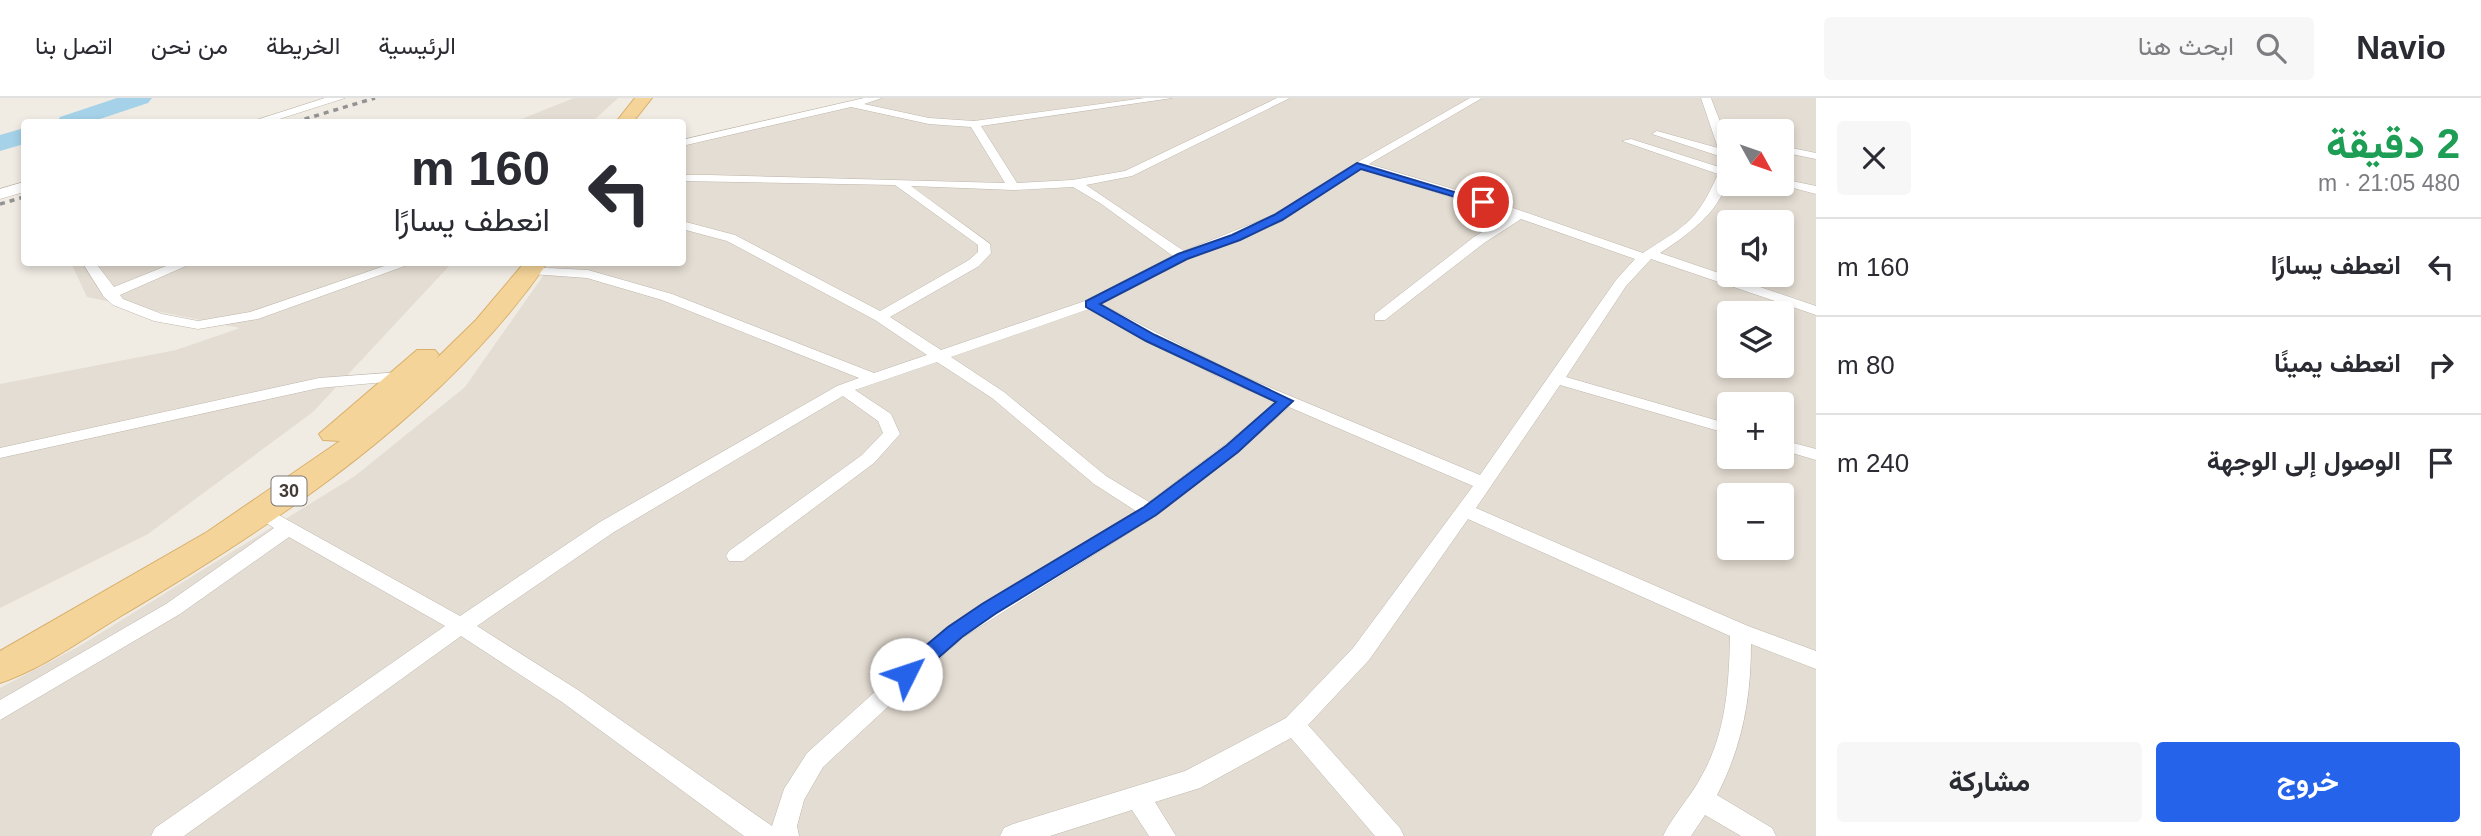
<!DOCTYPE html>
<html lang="ar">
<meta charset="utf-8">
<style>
body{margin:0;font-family:Helvetica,Vazirmatn,sans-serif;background:#f7f7f7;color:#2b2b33;direction:rtl;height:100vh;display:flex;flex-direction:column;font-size:26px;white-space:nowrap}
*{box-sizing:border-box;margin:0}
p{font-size:23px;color:#7c7c81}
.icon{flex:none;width:38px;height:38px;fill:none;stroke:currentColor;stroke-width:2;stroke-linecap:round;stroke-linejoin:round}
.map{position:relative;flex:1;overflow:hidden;direction:ltr}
.details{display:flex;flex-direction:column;background:#fff;width:665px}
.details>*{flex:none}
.top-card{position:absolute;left:21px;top:21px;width:665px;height:147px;border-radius:7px;box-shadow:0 4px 10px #0003;direction:rtl;background:#fff;color:#2b2b33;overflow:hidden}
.needle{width:46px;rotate:130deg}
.fabs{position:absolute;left:1717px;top:21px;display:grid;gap:14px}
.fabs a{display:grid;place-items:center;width:77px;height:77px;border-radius:7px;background:#fff;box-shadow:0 4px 10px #0003;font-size:35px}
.pin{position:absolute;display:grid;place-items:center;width:60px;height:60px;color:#fff;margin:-30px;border:4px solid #fff;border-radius:50%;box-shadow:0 2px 7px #0007}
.me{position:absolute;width:77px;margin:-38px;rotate:49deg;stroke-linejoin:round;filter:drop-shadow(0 0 5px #0008)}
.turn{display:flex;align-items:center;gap:24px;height:147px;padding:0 21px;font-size:32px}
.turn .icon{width:91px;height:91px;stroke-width:2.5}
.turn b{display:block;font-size:49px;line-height:60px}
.round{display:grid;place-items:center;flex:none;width:74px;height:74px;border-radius:7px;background:#f7f7f7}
.headline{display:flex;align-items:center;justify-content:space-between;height:119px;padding:0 21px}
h1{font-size:42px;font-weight:700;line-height:52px;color:#1e9e55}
.cta{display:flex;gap:14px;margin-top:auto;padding:14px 21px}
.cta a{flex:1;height:80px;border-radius:7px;background:#2563eb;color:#fff;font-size:28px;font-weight:700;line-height:80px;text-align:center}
.cta a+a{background:#f7f7f7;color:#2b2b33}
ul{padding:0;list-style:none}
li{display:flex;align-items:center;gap:21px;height:98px;padding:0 21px;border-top:2px solid #e1e1e2}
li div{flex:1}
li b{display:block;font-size:26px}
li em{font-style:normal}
header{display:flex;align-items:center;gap:42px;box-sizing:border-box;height:98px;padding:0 35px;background:#fff;border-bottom:2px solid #e1e1e2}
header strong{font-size:33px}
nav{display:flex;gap:38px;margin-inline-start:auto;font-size:24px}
.search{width:490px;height:63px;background:#f7f7f7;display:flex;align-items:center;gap:18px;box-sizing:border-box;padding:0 24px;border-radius:7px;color:#7c7c81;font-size:26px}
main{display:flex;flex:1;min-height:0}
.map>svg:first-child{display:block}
.residential{fill:#e4ddd3;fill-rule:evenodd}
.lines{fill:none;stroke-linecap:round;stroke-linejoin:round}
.river{fill:#a5d2e9;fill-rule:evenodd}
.minor-casing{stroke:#beb6ab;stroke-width:1}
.tertiary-casing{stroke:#beb6ab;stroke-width:1}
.primary-casing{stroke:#d8af6b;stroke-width:2}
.minor{fill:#fff;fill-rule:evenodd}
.tertiary{fill:#fff;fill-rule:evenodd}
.primary{fill:#f5d499;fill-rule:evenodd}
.rail{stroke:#939393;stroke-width:3.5;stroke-dasharray:5 5;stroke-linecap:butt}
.route{fill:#2563eb;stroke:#184099;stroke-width:2}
.labels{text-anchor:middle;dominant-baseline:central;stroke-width:5;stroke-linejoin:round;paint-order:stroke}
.shield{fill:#fff;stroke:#7b7672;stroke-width:2}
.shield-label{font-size:18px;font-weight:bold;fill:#423c35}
</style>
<header>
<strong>Navio</strong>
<div class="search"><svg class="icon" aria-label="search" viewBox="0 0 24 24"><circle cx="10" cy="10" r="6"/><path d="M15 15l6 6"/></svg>ابحث هنا</div>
<nav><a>الرئيسية</a><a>الخريطة</a><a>من نحن</a><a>اتصل بنا</a></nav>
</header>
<main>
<section class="details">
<div class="headline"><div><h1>2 دقيقة</h1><p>480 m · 21:05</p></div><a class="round"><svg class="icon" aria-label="close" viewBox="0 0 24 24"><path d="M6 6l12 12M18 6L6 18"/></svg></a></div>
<ul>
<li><svg class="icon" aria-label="left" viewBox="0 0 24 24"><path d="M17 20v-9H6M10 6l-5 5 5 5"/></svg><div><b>انعطف يسارًا</b></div><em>160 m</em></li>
<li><svg class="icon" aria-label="right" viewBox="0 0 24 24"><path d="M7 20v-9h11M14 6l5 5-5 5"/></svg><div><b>انعطف يمينًا</b></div><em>80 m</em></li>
<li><svg class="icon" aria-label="arrive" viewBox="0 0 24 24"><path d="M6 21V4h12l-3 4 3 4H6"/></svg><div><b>الوصول إلى الوجهة</b></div><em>240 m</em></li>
</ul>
<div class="cta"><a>خروج</a><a>مشاركة</a></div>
</section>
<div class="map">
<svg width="1816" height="738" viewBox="0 0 1816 738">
<rect width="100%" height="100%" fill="#f0ece4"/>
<!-- residential -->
<g class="residential">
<polygon points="574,0 618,0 592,24 514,24"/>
<path d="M863,0h953v738h-1816v-148l78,-41 277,-171 110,-89 87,-124 130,-1 1,-121zM1729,33h53v53h-53zM1729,124h53v53h-53zM1729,215h53v53h-53zM1729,306h53v53h-53zM1729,397h53v53h-53z"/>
<polygon points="71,165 452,165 313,314 148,436 0,510 0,286 176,252 240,230 87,199"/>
</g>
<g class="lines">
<!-- river -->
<g class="river">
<polygon points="117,0 152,0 148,5 91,24 57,24 60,19"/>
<polygon points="24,30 24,46 0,53 0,37"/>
</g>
<!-- minor casing -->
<g class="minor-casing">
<g id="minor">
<path d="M864,0h18l-18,6 65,14 45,3 171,-23h27l-191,28 36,57 55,-3 53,-9 152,-73h13l-158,78 -46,9 98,66 90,-36 82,-52 114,-65h12l-113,66 118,35 156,54c43,-28 53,-30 75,-79l-96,-33 9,-2 88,28v-11l-67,-22 5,-3 61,17 -17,-50h10c6,17 15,35 18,52 8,50 -34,80 -69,103l156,53v9l-165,-56 -25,27 -60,91 163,47v10l-169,-49 -84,123 272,118 68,25v18l-65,-25c0,55 -9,103 -34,151l55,33 4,8h-35l-36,-21 -14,21h-28c10,-21 27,-38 38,-59 25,-43 28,-92 29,-141l-262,-117 -99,141 -61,65 92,103 4,8h-29l-84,-98 -91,50 -45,14 21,34h-27l-17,-26 -82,26h-50l4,-8 9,-4 172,-53 101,-53 67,-70 120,-162 -184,-79 -51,45 -81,63 -195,123 -139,129 -19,33 -7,26 2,10h-55l-182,-134 -101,-66 -277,200h-33l4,-8 290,-202 -156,-89 -109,77 -180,106v-20l166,-96 108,-76 -24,-16 2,-4h14l194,108 140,-94 237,-136 22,-8 -197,-78 -75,-22 -55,-4 -5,-1v-6l61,3 84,24 202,79 53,-18 -52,-35 -148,-79 -45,-12v-8l53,14 145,76 89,-51 9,-8v-7l-83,-60 -213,-4v-6h27l296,8 -34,-56 -42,-3 -78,-17 -169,39v-6zM1361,71l149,46 -36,22 -99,77v6h10l99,-77 37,-24 114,40 -19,21 -136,195 -247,-103 -132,-68 86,-45 53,-19 42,-19zM911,88l103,4 59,-3 27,16 73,53 -88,45 -144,49 -51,-33 89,-51 12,-13 -1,-9zM1089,211l132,69 55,24 -50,42 -77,58 -43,-26 -102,-84 -53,-35zM937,264l55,36 102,86 42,27 -188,115 -141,127 -23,36 -12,37 -194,-136 -101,-64 137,-94 229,-136 35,25 5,12 -21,22 -133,96 -3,5 3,5h14l131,-98 26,-29 -9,-20 -36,-24z"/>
<polygon points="1782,48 1816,55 1816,61 1782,54"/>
<polygon points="1782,81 1816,88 1816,96 1778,86 1782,86"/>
<polygon points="82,164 95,164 114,189 176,164 195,164 120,197 123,201 162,216 198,223 250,214 396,164 416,164 258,221 198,231 154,223 113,207 104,199"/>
<polygon points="401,274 409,279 407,282 319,290 0,360 0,350 319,280"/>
<polygon points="1782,342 1816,351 1816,362 1782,352"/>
</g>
</g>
<!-- tertiary casing -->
<g class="tertiary-casing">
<g id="tertiary">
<polygon points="325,0 345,0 270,24 250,24"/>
<polygon points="24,84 24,94 0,101 0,91"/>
</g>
</g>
<!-- primary casing -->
<g class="primary-casing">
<g id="primary">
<polygon points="635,0 652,0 633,24 616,24"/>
<path d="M525,164h23c-106,153 -271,261 -427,354 -38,23 -79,53 -121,67v-32l207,-119 133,-91 -17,-1 -4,-6 98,-84h18l4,5 -3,4 40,-39z"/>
</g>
</g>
<!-- minor -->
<use href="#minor" class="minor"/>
<!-- tertiary -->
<use href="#tertiary" class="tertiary"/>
<!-- primary -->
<use href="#primary" class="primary"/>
<!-- rail -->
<g class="rail">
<polyline points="295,24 375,0"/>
<polyline points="0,106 24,99"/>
</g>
</g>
<!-- route -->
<polygon class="route" points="1357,65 1488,104 1479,106 1361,71 1282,122 1240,142 1187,161 1100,206 1155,237 1293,303 1238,354 1156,417 995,516 962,539 913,582 899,582 896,576 899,570 948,529 982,506 1144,409 1227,347 1276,304 1146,243 1086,209 1086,203 1178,156 1232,137 1274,117"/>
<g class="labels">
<!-- shield labels -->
<rect class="shield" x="271.5" y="378.5" width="35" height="29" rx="5"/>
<g class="shield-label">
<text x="289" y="393">30</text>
</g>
</g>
</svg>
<div class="fabs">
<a><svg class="needle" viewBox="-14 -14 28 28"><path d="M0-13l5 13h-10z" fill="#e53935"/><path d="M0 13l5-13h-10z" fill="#7c7c81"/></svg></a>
<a><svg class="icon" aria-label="sound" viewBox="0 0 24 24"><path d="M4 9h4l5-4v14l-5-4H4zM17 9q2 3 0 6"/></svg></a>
<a><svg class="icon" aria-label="layers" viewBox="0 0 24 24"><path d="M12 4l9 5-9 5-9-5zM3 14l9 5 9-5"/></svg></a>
<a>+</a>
<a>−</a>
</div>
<div class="pin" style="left:1483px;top:104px;background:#d93025"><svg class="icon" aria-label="arrive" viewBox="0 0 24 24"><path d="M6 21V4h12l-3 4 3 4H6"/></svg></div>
<svg class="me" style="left:906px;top:576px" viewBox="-20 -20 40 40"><circle r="19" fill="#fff"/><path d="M0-13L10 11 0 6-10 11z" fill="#2563eb"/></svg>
<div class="top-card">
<div class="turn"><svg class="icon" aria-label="left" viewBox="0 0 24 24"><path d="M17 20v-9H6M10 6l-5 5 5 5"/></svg><div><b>160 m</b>انعطف يسارًا</div></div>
</div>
</div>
</main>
